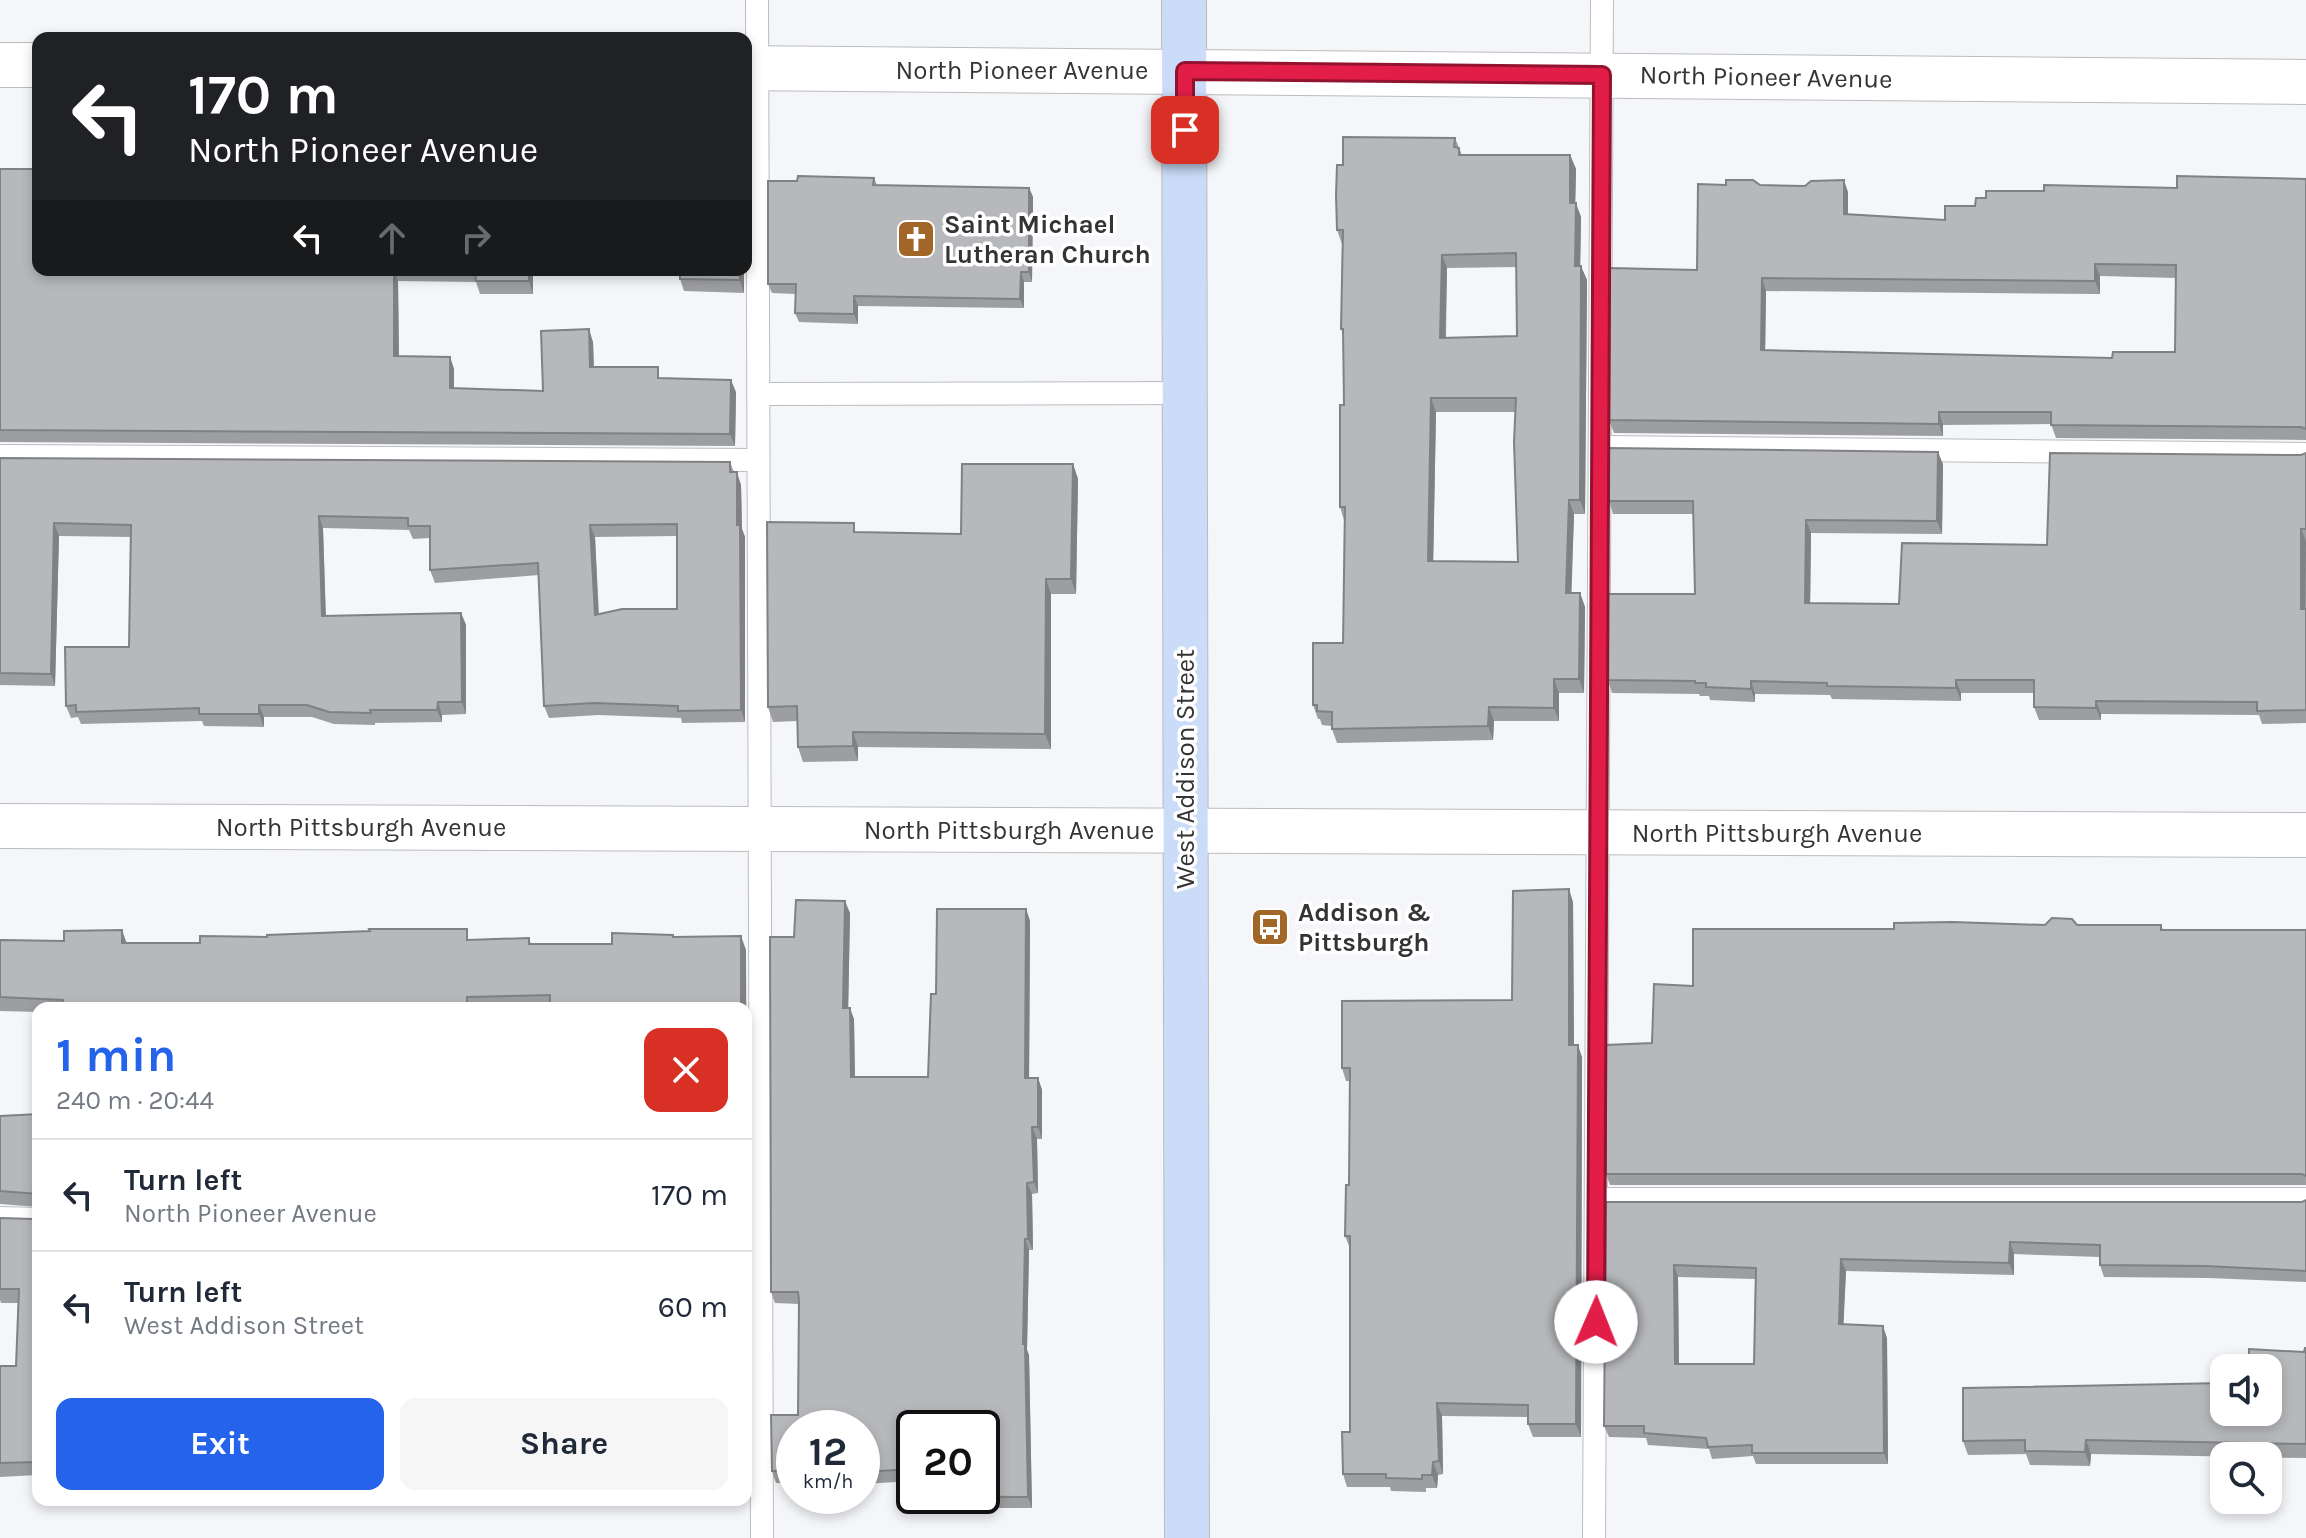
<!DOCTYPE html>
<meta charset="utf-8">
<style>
body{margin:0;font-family:Karla,sans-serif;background:#f6f6f7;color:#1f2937;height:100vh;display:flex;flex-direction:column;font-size:30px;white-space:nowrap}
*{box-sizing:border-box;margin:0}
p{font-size:26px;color:#747a83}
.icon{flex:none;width:44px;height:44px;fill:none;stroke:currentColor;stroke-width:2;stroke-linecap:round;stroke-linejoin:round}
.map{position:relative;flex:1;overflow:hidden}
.side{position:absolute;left:32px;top:1002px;width:720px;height:504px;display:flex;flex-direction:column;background:#fff;border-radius:16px;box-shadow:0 4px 12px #0003}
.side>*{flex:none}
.guide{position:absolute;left:32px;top:32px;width:720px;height:244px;border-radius:16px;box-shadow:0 4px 12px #0003;background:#202124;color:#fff;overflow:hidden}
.controls{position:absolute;left:2210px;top:1354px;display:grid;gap:16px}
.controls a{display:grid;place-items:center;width:72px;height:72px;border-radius:16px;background:#fff;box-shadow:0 4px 12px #0003;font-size:40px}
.speed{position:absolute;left:776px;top:1410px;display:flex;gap:16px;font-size:40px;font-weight:700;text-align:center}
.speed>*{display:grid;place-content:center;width:104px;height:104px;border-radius:50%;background:#fff;box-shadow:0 4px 12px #0003;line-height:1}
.speed small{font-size:20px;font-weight:400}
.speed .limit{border:4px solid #111;border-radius:12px;background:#fff;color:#111}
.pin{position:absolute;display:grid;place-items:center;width:68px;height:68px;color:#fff;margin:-34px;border-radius:16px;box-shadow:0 4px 12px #0006}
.me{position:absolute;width:88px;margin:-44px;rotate:1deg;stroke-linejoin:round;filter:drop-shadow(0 0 6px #0008)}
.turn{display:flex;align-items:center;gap:28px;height:168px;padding:0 24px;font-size:36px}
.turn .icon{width:104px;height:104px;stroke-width:2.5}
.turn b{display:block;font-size:56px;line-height:68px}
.lanes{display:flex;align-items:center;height:76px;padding:0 24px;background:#0003;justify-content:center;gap:40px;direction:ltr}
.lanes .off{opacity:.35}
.round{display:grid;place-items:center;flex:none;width:84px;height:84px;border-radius:16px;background:#f6f6f7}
.headline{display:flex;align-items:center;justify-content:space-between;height:136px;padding:0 24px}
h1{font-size:48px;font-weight:700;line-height:60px;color:#2563eb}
.cta{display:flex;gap:16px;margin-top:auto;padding:16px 24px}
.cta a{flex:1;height:92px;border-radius:16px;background:#2563eb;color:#fff;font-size:32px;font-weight:700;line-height:92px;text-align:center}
.cta a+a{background:#f6f6f7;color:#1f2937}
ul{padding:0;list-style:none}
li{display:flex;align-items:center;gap:24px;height:112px;padding:0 24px;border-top:2px solid #e0e1e3}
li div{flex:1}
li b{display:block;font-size:30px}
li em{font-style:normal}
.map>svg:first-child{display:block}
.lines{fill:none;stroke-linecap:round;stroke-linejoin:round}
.lane-casing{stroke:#babcbe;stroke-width:24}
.street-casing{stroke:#babcbe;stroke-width:46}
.secondary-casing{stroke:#babcbe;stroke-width:46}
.lane{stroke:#fff;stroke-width:22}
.street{stroke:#fff;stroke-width:44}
.secondary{stroke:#cbdcf9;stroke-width:44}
.wall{fill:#9d9ea1;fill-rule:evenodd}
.shaded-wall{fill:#7f8183}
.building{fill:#b6b8bb;stroke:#7f8183;stroke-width:2;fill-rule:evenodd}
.route-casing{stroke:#92132f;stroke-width:20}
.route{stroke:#e11d48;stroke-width:14}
.labels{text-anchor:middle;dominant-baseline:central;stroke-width:7;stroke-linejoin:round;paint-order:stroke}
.street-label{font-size:26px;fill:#343435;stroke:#fff}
.poi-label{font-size:26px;font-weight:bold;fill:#343435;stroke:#fff;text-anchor:start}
</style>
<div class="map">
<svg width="2306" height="1538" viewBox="0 0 2306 1538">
<rect width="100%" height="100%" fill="#f5f6f9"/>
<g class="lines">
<!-- lane casing -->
<g class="lane-casing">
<g id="lane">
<polyline points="757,0 762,1538"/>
<polyline points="759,394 1185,393"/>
<polyline points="1601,447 2306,454"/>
<polyline points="0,456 758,460"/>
<polyline points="1597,1199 2306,1199"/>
<polyline points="0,1218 38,1219"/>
<polyline points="1594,1538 1602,0"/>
</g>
</g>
<!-- street casing -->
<g class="street-casing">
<g id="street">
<polyline points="0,65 38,65"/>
<polyline points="746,68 2306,82"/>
<polyline points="0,826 2306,835"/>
</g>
</g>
<!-- secondary casing -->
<g class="secondary-casing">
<polyline id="secondary" points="1184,0 1187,1538"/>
</g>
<!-- lane -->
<use href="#lane" class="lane"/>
<!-- street -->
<use href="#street" class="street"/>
<!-- secondary -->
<use href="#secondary" class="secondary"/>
</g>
<!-- wall -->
<g class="wall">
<path d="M1455,138l7,17h108l6,14 -1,34 6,14 -1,49 7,14 -2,234h-11l-3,79h9l5,14 -1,86h-25v28h-65l-1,19 -156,3 -5,-14v-3l-10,-1 -2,-6h-2l-5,-14 30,-62 1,-123 -4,-13 4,-102v-68l-3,-8 1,-85 -5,-14zM1517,267v69l-71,2 1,-70zM1436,412h80l2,150 -85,-1z"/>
<polygon points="0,169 38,270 533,270 533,294 480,294 476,282 398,281 399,356 450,357 454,369 454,388 543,391 593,342 594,367 736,392 735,446 0,442"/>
<polygon points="874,178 877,185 1029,188 1033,197 1032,282 1024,282 1024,308 858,306 858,324 799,322 795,313 796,294 772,293 768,284 797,181"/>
<path d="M2306,179v261l-250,-2 -5,-14 -108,1v11l-329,-3 -5,-13 88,-150 63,-85 45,1 43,6v22l97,6 30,-14 11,-8 58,-7 133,-3zM2100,276l76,2 -1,74 -63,6 -347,-8 1,-59 334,3z"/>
<polygon points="744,270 744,293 684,291 680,279"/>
<polygon points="2306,453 2306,723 2262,724 2259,715 2101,714 2101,720 2039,720 2034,707 2034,693 1961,693 1961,701 1832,699 1830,695 1755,694 1755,702 1710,700 1709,696 1700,696 1699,694 1612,693 1608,680 1695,594 1693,514 1613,514 1609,501 1943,464 1942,534 1811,533 1810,603 1899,604 2047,545"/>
<path d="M0,458l730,4 4,10 7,13 1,44 3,8v185l-63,1 -1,-5 -83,-3 -49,3 -5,-12 -5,-131 -104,8 -5,-13v-32l-17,1 -4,-9 -86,-2 3,88 135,-3 5,12v89l-24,1v7l-67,1v2l-41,-1 -22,-7h-48v10l-60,-1 -2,-5 -121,3 -3,-7 -7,1 -5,-12 63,-59 2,-110 -72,-1 -4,150 -55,-1zM677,536v73l-78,5 -4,-77z"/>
<polygon points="1073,464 1078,479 1076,594 1051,594 1051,749 858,747 858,761 803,762 798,747 798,721 773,722 768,707 858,532 961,534"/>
<polygon points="1573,902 1574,1045 1582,1057 1581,1437 1533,1437 1528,1424 1528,1417 1442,1416 1443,1474 1438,1475 1437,1488 1426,1488 1426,1492 1391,1491 1390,1487 1347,1487 1343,1474 1350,1432 1350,1248 1345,1236 1349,1185 1350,1081 1346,1081 1342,1068 1512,1000"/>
<polygon points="1026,909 1030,921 1029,1078 1038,1078 1042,1090 1042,1139 1037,1139 1038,1193 1032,1194 1033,1250 1029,1250 1027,1350 1029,1355 1032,1508 921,1508 917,1496 982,1496 914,1428 914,1481 862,1484 862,1428 794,1428 794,1483 776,1483 772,1471 798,1415 799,1304 775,1303 771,1292 794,937 850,913 848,1008 854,1019 855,1077 928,1077 936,994"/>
<polygon points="2077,925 2161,925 2163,930 2306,930 2306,1185 1610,1185 1606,1174 1652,1043 1693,986 1894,929"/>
<polygon points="267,937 471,940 529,938 531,944 612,944 674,937 746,950 747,1303 746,1303 746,1008 38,1008 38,1012 0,1011 0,940 127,943 200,943"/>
<polygon points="38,1114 38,1207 0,1204 0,1116"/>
<path d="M2306,1200v82l-97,-4 -105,-1 -4,-12v-8l-86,-3v21l-168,-4 -3,53 44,14 1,126h-132l-3,-8 -41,3 -3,-10 -61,-4 -2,-7 -37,-1 -5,-11 2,-224h696zM1678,1277l77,2 -1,85h-75z"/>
<polygon points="0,1218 33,1219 38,1218 38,1475 0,1477 0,1366 16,1366 18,1303 1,1303 0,1300"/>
<polygon points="2306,1348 2306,1458 2091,1454 2090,1466 2030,1465 2026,1454 1968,1455 1963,1441 2224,1412 2304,1352"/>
</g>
<!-- shaded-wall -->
<g class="shaded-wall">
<polygon points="1570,155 1576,169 1575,217 1570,203"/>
<polygon points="1844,180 1848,192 1848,227 1844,214"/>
<polygon points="1029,188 1033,197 1032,282 1029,272"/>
<polygon points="1576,203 1581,217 1580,280 1575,266"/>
<polygon points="1442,255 1447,268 1445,352 1440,338"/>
<polygon points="2095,264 2100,276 2100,294 2095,281"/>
<polygon points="1581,266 1587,280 1585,514 1580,500"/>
<polygon points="394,270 398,281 399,368 394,356"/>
<polygon points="529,270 533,270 533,294 529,281"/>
<polygon points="739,270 744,270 744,293 740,280"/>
<polygon points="1021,272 1024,282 1024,308 1020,299"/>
<polygon points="1762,278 1766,291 1765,362 1761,350"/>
<polygon points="854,296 858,306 858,324 854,314"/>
<polygon points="589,329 593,342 594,379 590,367"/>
<polygon points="450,357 454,369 454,400 450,388"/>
<polygon points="731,380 736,392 735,446 730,434"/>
<polygon points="1431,398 1436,412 1433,575 1428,561"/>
<polygon points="1939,412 1943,425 1943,436 1939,424"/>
<polygon points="1938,452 1943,464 1942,534 1937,521"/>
<polygon points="1073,464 1078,479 1076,594 1071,579"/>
<polygon points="737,472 741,485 742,529 745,537 745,722 741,710"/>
<polygon points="1569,500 1574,514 1571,607 1566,593"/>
<polygon points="319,516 323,528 326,628 322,616"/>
<polygon points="1806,520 1811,533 1810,616 1805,603"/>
<polygon points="54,523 59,536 55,686 51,674"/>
<polygon points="590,525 595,537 599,627 595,615"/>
<polygon points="2301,529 2306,541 2305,622 2301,609"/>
<polygon points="1046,579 1051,594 1051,749 1045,734"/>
<polygon points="1580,593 1585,607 1584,693 1579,679"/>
<polygon points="461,613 466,625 466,714 462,702"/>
<polygon points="1554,679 1559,693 1559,721 1554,708"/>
<polygon points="1956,680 1961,693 1961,701 1956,688"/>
<polygon points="1751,681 1755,694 1755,702 1751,689"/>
<polygon points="2096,701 2101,714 2101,720 2096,708"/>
<polygon points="438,702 442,715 442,722 437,710"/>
<polygon points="259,705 264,717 264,727 259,714"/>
<polygon points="1489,707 1494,721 1493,740 1488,726"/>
<polygon points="853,732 858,747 858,761 853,746"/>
<polygon points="1569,889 1573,902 1574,1058 1569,1045"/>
<polygon points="845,901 850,913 848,1019 843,1008"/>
<polygon points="1026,909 1030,921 1029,1090 1025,1078"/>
<polygon points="122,930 127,944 122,943"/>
<polygon points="741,936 746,950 747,1303 746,1299 746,1008 741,1008"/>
<polygon points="850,1008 854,1019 855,1088 851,1077"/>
<polygon points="1578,1045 1582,1057 1581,1437 1576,1424"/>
<polygon points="1038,1078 1042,1090 1042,1139 1038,1127"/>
<polygon points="1032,1127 1037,1139 1038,1193 1034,1182"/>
<polygon points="1027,1183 1032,1194 1033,1250 1028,1239"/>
<polygon points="1025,1239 1029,1250 1027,1350 1029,1355 1032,1508 1028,1497 1023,1344"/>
<polygon points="2010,1242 2014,1254 2014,1275 2009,1263"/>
<polygon points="1841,1259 1846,1271 1843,1335 1839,1324"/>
<polygon points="1674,1265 1678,1277 1679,1375 1675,1364"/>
<polygon points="1883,1326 1887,1338 1888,1464 1884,1453"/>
<polygon points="1437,1403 1442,1416 1443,1474 1439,1461"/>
<polygon points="746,1422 748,1427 748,1483 746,1478"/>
<polygon points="2086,1440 2091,1454 2090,1466 2085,1452"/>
<polygon points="1433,1462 1438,1475 1437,1488 1432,1475"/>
</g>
<!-- building -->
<g class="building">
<path d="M1343,137l112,1 -1,9 5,1v7h111v48h6l-1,63h6l-1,234h-11l-3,93h14l-1,86h-25v29l-65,-1 -1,19 -156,3v-17l-15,-1v-6h-4v-62h30l2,-136h-5v-102h4l-1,-76h-2l2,-99h-6l-1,-35 1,-30h6zM1516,253l1,83 -77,2 2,-83zM1431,398h85l-2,44 4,120 -90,-1z"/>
<polygon points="0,169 38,169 38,270 394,270 394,356 450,357 450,388 543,391 541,331 589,329 590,367 658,367 658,378 731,380 730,434 0,430"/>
<polygon points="798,176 874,178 873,185 1029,188 1029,272 1021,272 1020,299 854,296 854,314 795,313 796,284 768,284 768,181 797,181"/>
<path d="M2177,176l129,3v250l-5,-2 -250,-2v-13h-112v12l-330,-4 1,-152 87,2 1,-86 28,1v-5h27l7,5 45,1 6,-5 33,-1v34l101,6v-14h30l1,-8h10v-7h58v-6l133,3zM2095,264l81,1 -1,87h-62l-1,6 -351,-8 1,-72 333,3z"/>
<polygon points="475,270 529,270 529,281 476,281"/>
<polygon points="680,270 739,270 740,280 680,279"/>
<polygon points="1609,448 1938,452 1937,521 1806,520 1805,603 1899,604 1902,543 2047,545 2050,453 2301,455 2306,453 2306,529 2301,529 2301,609 2306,609 2306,710 2257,711 2257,702 2096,701 2096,708 2034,707 2034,680 1956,680 1956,688 1827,686 1827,683 1751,681 1751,689 1706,687 1706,683 1695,683 1695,681 1608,680 1608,594 1695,594 1693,501 1609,501"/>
<path d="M0,458l730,4v10h7v53h3l1,185 -63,1v-5l-84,-3 -50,3 -6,-143 -108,7v-44h-22v-8l-89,-2 3,100 139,-3 1,89h-24l-1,8h-67l1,3 -42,-1 -22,-7h-48v9h-60v-6l-123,4v-7l-10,1 -1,-59h64l2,-122 -77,-2 -3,151 -51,-1zM677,524v85h-55l-27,6 -5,-90z"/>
<polygon points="962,464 1073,464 1071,579 1046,579 1045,734 853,732 853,746 798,747 797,706 768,707 767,522 854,523 854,532 961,534"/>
<polygon points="1569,889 1569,1045 1578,1045 1576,1424 1528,1424 1528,1405 1437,1403 1439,1461 1433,1462 1432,1475 1422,1475 1422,1479 1386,1478 1386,1474 1343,1474 1342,1432 1350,1432 1350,1236 1345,1236 1346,1185 1349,1185 1350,1068 1342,1068 1342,1001 1512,1000 1513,891"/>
<polygon points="796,900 845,901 843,1008 850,1008 851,1077 928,1077 931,994 936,994 937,909 1026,909 1025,1078 1038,1078 1038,1127 1032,1127 1034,1182 1027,1183 1028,1239 1025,1239 1023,1344 1025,1344 1028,1497 917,1496 982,1496 982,1428 914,1428 914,1469 862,1472 862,1428 794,1428 794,1471 772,1471 771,1415 798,1415 799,1301 798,1292 771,1292 770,937 794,937"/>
<polygon points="2052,918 2072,919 2077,925 2161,925 2161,930 2306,930 2306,1176 2302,1174 1606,1174 1606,1045 1652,1043 1654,984 1693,986 1693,929 1894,929 1894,923 1952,922 2045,925"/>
<polygon points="369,929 467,929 467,940 529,938 529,944 612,944 612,933 673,935 673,937 741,936 741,1008 550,1008 550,995 467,997 467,1008 63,1008 63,1000 0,997 0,940 64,941 64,931 122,930 122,943 200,943 200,936 267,937 267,935 370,931"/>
<polygon points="38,1114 38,1194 0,1191 0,1116"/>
<path d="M2306,1200v71l-101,-5 -105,-1v-20l-90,-3 -1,21 -168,-4 -2,65 44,2 1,127h-132v-8l-44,2 -2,-9 -62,-5v-7h-40l2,-224h696zM1674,1265l82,3 -2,96h-79z"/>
<polygon points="0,1218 33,1219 38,1218 38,1462 0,1463 0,1366 16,1366 19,1289 0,1289"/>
<polygon points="2305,1348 2306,1348 2306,1444 2086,1440 2085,1452 2025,1451 2025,1440 1963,1441 1963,1388 2224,1383 2224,1412 2268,1412 2268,1368 2249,1368 2249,1349 2304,1352"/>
</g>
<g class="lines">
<!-- route casing -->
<g class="route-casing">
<polyline id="route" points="1185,130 1185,71 1602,75 1596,1322"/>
</g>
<!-- route -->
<use href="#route" class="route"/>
</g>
<!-- icons -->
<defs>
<g id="church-square" transform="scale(2)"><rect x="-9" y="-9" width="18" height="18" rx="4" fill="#a26628" stroke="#fff"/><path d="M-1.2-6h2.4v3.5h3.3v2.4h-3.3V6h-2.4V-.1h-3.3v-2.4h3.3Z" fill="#fff"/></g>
<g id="bus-square" transform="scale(2)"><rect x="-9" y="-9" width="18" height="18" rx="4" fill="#a26628" stroke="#fff"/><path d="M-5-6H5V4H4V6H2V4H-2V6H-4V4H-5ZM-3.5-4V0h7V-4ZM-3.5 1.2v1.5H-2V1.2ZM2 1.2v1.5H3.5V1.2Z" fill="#fff"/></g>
</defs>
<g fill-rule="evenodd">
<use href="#church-square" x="916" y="239"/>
<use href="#bus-square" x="1270" y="927"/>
</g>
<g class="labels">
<!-- street labels -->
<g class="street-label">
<text x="1022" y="70">North Pioneer Avenue</text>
<text transform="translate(1766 77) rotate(1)">North Pioneer Avenue</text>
<text transform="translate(1185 769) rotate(-90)">West Addison Street</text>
<text x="361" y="827">North Pittsburgh Avenue</text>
<text x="1009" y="830">North Pittsburgh Avenue</text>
<text x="1777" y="833">North Pittsburgh Avenue</text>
</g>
<!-- poi labels -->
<g class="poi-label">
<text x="944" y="224">Saint Michael<tspan x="944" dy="30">Lutheran Church</tspan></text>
<text x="1298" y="912">Addison &amp;<tspan x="1298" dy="30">Pittsburgh</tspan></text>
</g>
</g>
</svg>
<div class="controls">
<a><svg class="icon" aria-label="sound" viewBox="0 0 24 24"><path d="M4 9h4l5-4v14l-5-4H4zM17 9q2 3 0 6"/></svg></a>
<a><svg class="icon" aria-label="search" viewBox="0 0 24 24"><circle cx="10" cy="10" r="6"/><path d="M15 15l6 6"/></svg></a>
</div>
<div class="speed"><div>12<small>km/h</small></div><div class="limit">20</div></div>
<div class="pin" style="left:1185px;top:130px;background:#d93025"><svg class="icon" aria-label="arrive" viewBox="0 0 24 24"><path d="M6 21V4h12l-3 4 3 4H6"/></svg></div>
<svg class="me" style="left:1596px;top:1322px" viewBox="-20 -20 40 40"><circle r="19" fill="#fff"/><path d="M0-13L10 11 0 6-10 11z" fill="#e11d48"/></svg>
<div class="guide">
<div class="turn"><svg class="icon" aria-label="left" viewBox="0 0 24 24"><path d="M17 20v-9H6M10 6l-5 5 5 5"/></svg><div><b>170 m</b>North Pioneer Avenue</div></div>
<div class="lanes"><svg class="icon" aria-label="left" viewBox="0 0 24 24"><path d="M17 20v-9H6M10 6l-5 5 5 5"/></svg><svg class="icon off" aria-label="ahead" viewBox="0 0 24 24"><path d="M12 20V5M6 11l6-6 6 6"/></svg><svg class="icon off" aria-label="right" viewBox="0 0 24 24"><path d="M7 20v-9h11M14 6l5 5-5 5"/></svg></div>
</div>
<section class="side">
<div class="headline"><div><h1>1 min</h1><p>240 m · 20:44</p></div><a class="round" style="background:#d93025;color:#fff"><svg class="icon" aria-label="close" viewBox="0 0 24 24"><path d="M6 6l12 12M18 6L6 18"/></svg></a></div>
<ul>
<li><svg class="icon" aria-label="left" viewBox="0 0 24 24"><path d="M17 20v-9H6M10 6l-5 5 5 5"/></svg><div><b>Turn left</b><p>North Pioneer Avenue</p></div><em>170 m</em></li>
<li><svg class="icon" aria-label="left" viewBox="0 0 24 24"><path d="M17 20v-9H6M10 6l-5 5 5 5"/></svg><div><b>Turn left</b><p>West Addison Street</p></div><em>60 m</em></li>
</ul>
<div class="cta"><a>Exit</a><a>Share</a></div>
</section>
</div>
